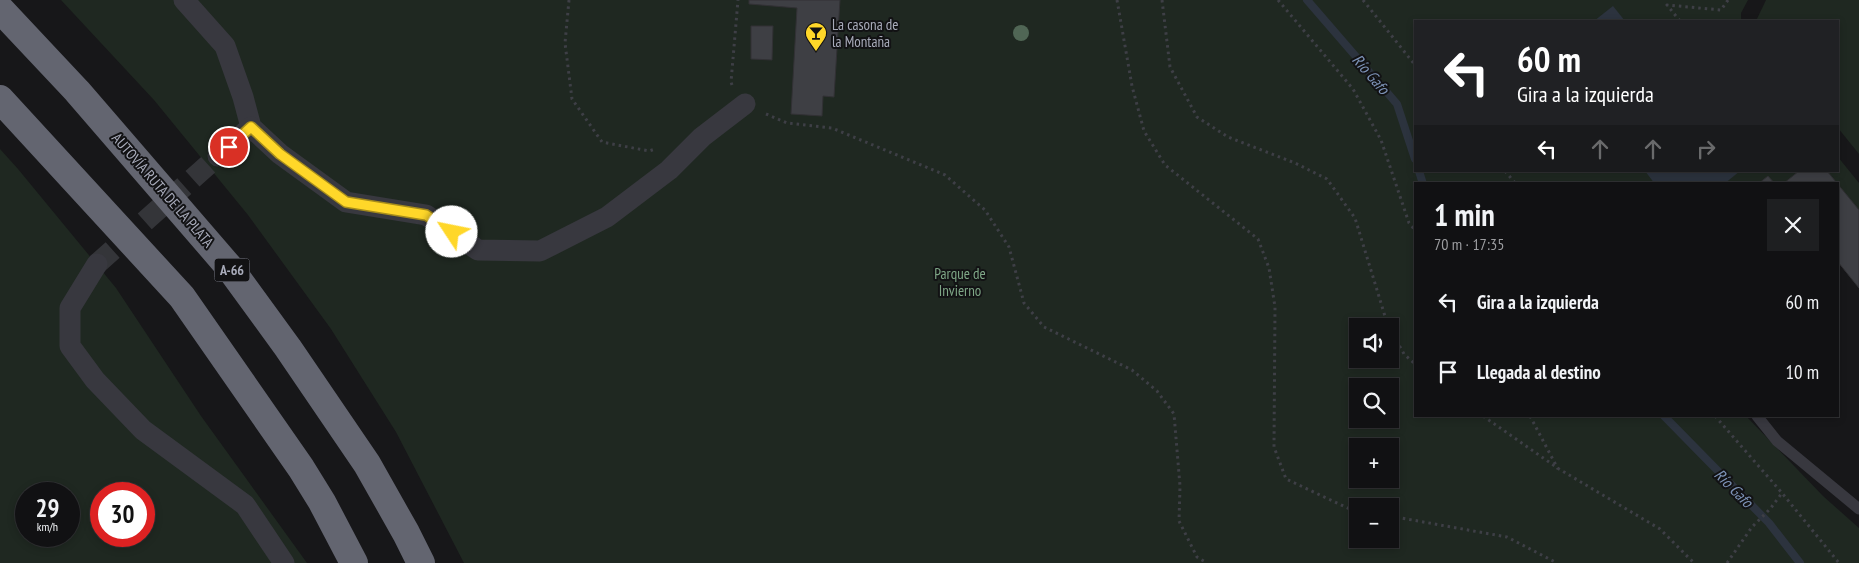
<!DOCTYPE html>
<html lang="es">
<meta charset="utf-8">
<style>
body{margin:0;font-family:"PT Sans Narrow",sans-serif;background:#1e1f21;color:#f1f3f6;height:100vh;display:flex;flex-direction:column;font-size:19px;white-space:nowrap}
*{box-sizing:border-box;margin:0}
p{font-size:16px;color:#9c9da0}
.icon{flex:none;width:28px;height:28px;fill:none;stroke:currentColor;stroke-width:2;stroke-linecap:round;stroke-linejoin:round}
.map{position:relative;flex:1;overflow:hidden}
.panel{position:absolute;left:1414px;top:182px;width:425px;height:235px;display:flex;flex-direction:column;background:#111113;border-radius:0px;box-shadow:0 2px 8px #0003,0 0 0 1px #303133}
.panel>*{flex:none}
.top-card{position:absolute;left:1414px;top:20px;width:425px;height:152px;border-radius:0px;box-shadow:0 2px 8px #0003,0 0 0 1px #303133;background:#202124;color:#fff;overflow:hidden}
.tools{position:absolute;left:1349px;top:318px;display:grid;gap:10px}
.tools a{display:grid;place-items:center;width:50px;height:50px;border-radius:0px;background:#111113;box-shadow:0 2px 8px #0003,0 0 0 1px #303133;font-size:25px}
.speed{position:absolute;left:15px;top:482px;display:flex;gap:10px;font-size:25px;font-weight:700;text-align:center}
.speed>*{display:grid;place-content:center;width:65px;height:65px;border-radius:50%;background:#111113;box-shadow:0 2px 8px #0003,0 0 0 1px #303133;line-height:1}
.speed small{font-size:12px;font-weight:400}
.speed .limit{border:8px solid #d22;background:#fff;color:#111}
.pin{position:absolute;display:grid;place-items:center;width:42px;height:42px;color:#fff;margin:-21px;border:2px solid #fff;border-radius:50%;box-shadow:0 1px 5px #0007}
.me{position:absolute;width:55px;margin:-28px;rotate:304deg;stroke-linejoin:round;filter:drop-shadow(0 0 4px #0008)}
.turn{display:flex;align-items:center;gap:18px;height:105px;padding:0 20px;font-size:22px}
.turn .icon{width:65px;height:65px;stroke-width:2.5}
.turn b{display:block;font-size:35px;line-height:42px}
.lanes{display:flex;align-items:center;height:48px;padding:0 20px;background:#0003;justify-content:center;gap:25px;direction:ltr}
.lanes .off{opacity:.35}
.round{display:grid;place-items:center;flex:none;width:52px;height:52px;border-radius:0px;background:#1e1f21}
.summary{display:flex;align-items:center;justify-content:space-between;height:85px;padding:0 20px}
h1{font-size:30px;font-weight:700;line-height:38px}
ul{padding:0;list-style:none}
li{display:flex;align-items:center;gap:15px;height:70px;padding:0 20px}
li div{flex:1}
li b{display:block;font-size:19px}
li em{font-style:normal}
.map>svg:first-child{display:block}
.green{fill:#1f2821;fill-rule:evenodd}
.water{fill:#2c333e}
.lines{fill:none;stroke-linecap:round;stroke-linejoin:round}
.stream{stroke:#2c333e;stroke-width:8}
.building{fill:#3e3f44;stroke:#323135}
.minor-tunnel{stroke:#343539;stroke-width:21;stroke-dasharray:21 11;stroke-linecap:butt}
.path{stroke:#3e3f46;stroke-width:3;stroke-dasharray:2.5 4;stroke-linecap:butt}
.service{stroke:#38383f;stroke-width:11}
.minor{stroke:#38383f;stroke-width:21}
.motorway{stroke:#636570;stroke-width:28}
.tree{fill:#506655}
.route-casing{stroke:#a68c1b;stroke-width:12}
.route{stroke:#ffd729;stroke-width:9}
.labels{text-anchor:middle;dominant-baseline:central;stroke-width:4;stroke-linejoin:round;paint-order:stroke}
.shield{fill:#121214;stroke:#7b7d88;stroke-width:1}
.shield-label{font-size:14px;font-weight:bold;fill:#a8abba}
.poi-label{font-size:15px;fill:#a8abba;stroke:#121214;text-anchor:start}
.street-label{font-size:15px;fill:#a8abba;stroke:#121214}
.park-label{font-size:15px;fill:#7ea686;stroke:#121214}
.water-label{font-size:16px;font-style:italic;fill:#7d93b7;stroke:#121214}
</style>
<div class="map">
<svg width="1859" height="563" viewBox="0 0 1859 563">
<rect width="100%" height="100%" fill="#171719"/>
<!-- green -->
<g class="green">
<path d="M61,0h1687l-7,13v8h-326v150h423v-14l21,26v105l-21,-26v-78h-423v232h331l77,80 36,32v35h-1395l-68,-131 -65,-103 -83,-114 -94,-115zM1358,326h32v33h-32zM1358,386h32v33h-32zM1358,446h32v33h-32zM1358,506h32v33h-32z"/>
<polygon points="1766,0 1859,0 1859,154 1838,128 1838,21 1756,21"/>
<path d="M0,149l18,20 98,119 85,128 106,147h-307zM26,494h43v42h-43zM101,494h43v42h-43z"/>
</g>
<!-- water -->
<g class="water">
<polygon points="1613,6 1625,21 1594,21"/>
<polygon points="1645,171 1740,171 1724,184 1655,184"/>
</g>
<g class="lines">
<!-- stream -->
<g class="stream">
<polyline points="1307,0 1397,104 1415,159"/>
<polyline points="1419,171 1423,184"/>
<polyline points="1664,416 1769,523 1800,563"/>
</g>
</g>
<!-- building -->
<g class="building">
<polygon points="749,0 840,0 834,97 823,96 822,116 791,114 797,8 749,4"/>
<polygon points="751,26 773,26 772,60 751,59"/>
<polygon points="1799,171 1827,171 1859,210 1859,288 1838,262 1838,184 1783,184"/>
<polygon points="1768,176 1775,184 1758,184"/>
</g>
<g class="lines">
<!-- minor-tunnel -->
<polyline class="minor-tunnel" points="97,264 218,156"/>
<!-- path -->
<g class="path">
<polyline points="569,0 565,43 572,99 602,142 649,151 655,149"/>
<polyline points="1117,0 1132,86 1144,131 1165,165 1258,239 1269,268 1275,307 1274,447 1286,479 1352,510 1358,511"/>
<polyline points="1162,0 1170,67 1197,117 1228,137 1295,163 1327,179 1355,218 1388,326"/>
<polyline points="1278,0 1353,89 1381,140 1409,223 1415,230"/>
<polyline points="1363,0 1415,65"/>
<polyline points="1680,21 1667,5 1721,10 1728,0"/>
<polyline points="732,85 731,82 738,0"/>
<polyline points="766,114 787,123 832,128 945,175 985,210 1009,247 1024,303 1044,327 1132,370 1157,391 1174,414 1180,486 1179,521 1197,557 1207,563"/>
<polyline points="1505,171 1516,184"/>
<polyline points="1798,171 1798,172"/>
<polyline points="1390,329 1404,354 1415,364"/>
<polyline points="1483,416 1559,469 1660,529 1694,563"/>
<polyline points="1530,416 1558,469"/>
<polyline points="1715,416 1782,493 1839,563"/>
<polyline points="1390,516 1507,537 1557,563"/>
<polyline points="1727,563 1752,527 1770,509 1782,493"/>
</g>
<!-- service -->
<polyline class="service" points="1757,416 1777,441 1859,509"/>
<!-- minor -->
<g class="minor">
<polyline points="184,0 225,46 243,97 251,127 280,154 346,202 426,215 478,250 540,251 607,217 669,170 702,137 745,104"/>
<polyline points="218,156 251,127"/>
<polyline points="97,264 70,308 70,346 95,380 143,430 245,505 284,563"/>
</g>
<!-- motorway -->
<g class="motorway">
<polyline points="0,9 77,91 229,267 288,348 367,464 406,533 421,563"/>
<polyline points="0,99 182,297 301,468 322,502 354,563"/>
</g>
</g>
<!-- trees -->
<circle class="tree" cx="1021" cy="33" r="8"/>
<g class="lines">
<!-- route casing -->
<g class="route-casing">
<polyline id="route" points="229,147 251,127 280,154 346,202 426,215 452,232"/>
</g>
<!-- route -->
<use href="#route" class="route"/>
</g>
<!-- icons -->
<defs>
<g id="bar-pin" transform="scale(1.125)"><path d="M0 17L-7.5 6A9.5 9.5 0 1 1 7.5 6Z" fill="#ffd729" stroke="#121214"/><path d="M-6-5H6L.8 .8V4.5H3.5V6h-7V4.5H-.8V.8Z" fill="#111"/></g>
</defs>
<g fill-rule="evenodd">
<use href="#bar-pin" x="816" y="33"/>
</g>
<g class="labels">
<!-- shield labels -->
<rect class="shield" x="214.5" y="258.5" width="35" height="23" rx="4"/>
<g class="shield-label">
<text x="232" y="270">A-66</text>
</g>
<!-- poi labels -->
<g class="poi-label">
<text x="832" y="24">La casona de<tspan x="832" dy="17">la Montaña</tspan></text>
</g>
<!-- street labels -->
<g class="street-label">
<text transform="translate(163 190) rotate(49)">AUTOVÍA RUTA DE LA PLATA</text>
</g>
<!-- park labels -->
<g class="park-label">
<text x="960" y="273">Parque de<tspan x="960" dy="17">Invierno</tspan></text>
</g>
<!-- water labels -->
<g class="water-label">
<text transform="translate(1371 74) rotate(49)">Río Gafo</text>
<text transform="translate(1734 488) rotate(45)">Río Gafo</text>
</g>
</g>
</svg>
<div class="tools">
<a><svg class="icon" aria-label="sound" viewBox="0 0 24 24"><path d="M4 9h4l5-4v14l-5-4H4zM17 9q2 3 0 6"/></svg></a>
<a><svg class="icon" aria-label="search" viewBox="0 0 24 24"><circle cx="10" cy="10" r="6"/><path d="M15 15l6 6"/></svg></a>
<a>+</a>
<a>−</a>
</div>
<div class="speed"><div>29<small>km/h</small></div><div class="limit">30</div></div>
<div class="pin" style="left:229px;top:147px;background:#d93025"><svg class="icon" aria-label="arrive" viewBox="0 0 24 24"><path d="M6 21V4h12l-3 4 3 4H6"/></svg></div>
<svg class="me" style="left:452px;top:232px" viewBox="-20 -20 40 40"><circle r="19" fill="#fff"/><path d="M0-13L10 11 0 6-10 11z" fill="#ffd729"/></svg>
<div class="top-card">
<div class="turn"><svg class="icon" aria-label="left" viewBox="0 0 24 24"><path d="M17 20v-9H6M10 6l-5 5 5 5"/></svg><div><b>60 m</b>Gira a la izquierda</div></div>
<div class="lanes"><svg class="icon" aria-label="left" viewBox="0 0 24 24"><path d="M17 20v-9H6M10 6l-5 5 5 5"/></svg><svg class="icon off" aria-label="ahead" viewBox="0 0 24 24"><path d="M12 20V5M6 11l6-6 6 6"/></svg><svg class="icon off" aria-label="ahead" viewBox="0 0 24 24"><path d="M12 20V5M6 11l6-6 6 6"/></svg><svg class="icon off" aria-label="right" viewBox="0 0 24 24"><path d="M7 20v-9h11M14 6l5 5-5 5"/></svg></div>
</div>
<section class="panel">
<div class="summary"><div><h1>1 min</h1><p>70 m · 17:35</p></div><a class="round"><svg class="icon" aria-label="close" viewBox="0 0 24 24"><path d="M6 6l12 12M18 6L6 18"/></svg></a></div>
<ul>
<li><svg class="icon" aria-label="left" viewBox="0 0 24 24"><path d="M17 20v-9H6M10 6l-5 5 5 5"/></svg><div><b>Gira a la izquierda</b></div><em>60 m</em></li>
<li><svg class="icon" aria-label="arrive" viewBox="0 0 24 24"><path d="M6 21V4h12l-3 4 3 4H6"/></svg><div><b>Llegada al destino</b></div><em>10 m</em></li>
</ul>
</section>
</div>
